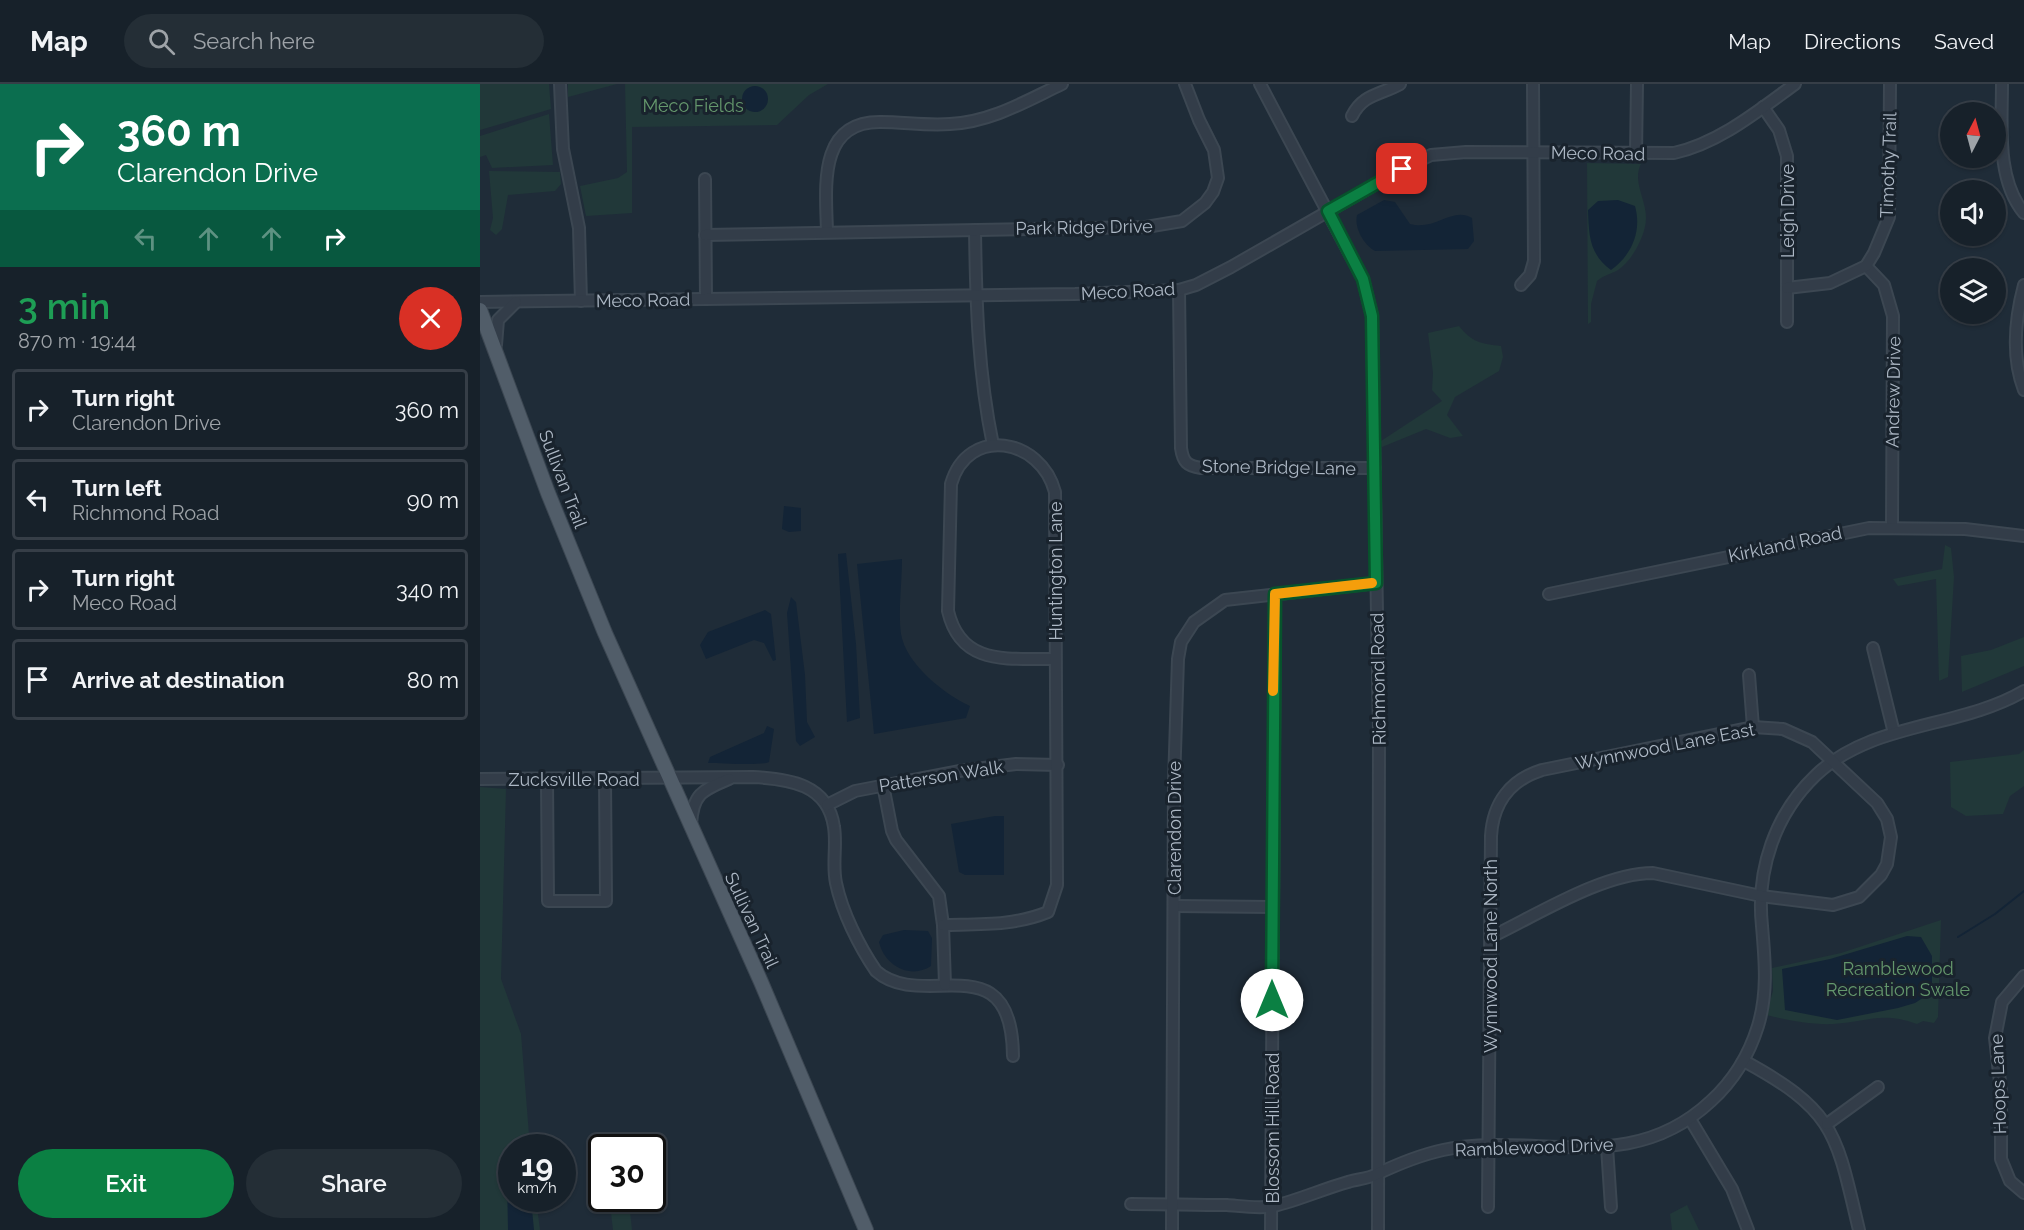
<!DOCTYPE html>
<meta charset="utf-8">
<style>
body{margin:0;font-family:Raleway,sans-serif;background:#242e36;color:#f1f3f6;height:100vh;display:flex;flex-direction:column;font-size:22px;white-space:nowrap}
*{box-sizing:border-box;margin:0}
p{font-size:20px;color:#9ea3a8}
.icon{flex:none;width:33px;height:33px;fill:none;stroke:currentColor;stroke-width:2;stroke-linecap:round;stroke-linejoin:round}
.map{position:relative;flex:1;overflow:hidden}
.details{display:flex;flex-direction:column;background:#17212a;width:480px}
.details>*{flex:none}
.banner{background:#0b6e4f;color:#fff;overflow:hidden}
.needle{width:39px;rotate:6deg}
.controls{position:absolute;left:1460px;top:18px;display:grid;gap:12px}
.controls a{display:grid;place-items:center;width:66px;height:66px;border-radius:50%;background:#17212a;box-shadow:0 2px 4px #0004,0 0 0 2px #363e47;font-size:30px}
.speed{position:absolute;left:18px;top:1050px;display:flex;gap:12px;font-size:30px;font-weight:700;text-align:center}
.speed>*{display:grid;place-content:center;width:78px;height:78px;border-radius:50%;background:#17212a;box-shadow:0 2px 4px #0004,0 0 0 2px #363e47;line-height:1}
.speed small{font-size:15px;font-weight:400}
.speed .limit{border:3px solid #111;border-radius:9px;background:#fff;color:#111}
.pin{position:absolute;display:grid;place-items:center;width:51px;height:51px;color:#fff;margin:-26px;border-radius:12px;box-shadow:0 3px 9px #0006}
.me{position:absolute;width:66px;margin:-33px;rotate:0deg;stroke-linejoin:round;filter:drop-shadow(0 0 4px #0008)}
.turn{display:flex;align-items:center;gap:21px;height:126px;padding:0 18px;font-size:27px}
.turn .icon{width:78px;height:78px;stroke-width:2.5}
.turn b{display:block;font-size:42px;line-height:51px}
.lanes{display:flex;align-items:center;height:57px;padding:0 18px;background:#0003;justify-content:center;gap:30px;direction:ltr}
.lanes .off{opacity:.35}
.round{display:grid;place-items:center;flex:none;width:63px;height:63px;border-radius:32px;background:#242e36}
.summary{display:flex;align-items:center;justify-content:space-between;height:102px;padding:0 18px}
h1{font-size:36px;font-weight:600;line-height:45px;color:#1e9e55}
.action{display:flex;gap:12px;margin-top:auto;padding:12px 18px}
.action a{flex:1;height:69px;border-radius:36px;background:#0b8043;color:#fff;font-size:24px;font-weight:600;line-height:69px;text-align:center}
.action a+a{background:#242e36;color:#f1f3f6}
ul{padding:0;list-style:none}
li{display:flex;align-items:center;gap:18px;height:81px;margin:0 12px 9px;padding:0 6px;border:3px solid #363e47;border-radius:6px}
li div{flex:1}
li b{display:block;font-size:22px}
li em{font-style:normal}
header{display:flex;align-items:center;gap:36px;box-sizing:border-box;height:84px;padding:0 30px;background:#17212a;border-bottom:2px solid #363e47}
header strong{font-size:28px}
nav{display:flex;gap:33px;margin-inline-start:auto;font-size:21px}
.search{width:420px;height:54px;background:#242e36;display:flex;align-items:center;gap:15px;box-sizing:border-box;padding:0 21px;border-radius:33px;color:#9ea3a8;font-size:22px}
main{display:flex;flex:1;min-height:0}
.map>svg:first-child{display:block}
.green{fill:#213839}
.water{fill:#132436}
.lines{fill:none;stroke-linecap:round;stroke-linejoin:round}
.stream{stroke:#132436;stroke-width:2}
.minor-casing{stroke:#3c4752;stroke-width:14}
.major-casing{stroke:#3c4752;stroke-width:16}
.minor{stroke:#333d49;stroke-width:10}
.major{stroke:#515d69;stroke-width:14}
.route-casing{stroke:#07532c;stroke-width:15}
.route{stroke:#0b8043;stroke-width:10}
.slow{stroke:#f59e0b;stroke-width:10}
.labels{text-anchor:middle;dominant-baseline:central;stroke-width:6;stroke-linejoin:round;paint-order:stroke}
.park-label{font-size:18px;fill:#64976c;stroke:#19232d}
.street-label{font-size:18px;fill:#adb8c5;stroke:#19232d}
</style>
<header>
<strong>Map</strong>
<div class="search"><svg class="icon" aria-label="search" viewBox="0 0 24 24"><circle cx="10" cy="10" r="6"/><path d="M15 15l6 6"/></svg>Search here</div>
<nav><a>Map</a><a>Directions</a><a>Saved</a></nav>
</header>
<main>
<section class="details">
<div class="banner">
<div class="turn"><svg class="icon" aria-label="right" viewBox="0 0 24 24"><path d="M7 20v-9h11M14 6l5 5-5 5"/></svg><div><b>360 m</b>Clarendon Drive</div></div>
<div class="lanes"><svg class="icon off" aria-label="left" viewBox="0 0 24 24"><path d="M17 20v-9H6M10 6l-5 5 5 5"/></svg><svg class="icon off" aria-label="ahead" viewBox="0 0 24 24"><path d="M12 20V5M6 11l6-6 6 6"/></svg><svg class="icon off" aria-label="ahead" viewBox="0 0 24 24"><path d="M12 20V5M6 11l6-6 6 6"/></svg><svg class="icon" aria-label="right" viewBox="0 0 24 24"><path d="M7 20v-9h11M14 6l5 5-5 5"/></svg></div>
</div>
<div class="summary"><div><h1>3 min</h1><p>870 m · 19:44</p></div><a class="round" style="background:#d93025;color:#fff"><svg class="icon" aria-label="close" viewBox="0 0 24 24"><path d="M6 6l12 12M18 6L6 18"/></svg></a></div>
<ul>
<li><svg class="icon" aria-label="right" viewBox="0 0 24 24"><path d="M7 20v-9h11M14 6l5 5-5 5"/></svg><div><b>Turn right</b><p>Clarendon Drive</p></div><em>360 m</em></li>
<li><svg class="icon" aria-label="left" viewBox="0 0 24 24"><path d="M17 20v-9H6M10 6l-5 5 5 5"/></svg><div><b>Turn left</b><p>Richmond Road</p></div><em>90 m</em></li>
<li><svg class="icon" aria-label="right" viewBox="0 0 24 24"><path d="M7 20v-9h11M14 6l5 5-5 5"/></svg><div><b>Turn right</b><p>Meco Road</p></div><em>340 m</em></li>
<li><svg class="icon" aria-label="arrive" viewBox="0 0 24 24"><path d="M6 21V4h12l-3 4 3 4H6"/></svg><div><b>Arrive at destination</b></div><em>80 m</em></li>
</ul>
<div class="action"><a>Exit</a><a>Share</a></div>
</section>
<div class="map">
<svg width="1544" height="1146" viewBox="0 0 1544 1146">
<rect width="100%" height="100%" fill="#1f2c38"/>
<!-- green -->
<g class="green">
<polygon points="0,0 69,0 71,25 0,46"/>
<polygon points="88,0 137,0 88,13"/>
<polygon points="145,0 348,0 329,11 297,41 152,43 152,129 106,132 100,102 138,94 147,88"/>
<polygon points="69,30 73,81 12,84 6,71 0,73 0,52"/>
<path d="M1107,79l54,1c-9,17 5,35 5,54 0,17 -14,43 -28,52 -7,4 -14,5 -21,11l-6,23v18l-3,2z"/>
<polygon points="9,87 80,88 81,100 75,107 28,111 22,145 16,151 10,146 13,134"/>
<path d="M979,242c12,16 23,18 42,20l2,11 -4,14 -44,26 -8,18 16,21 -13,2 -24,-9 -44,18 -1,-6 61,-40 -10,-11 1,-17 -5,-40z"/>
<polygon points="1465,461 1471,464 1474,493 1468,593 1459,597 1456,495 1418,502 1413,495 1462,485"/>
<polygon points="1544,553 1544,582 1482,608 1481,572 1511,566"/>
<polygon points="1544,666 1544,702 1530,712 1523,730 1486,732 1471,723 1470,678 1539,670"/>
<polygon points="0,703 26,705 21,895 41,950 50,1063 32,1064 32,1114 56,1115 60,1146 0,1146"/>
<path d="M1461,836l-3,97 -4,6 -11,-2 -6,3c-36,-13 -50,-2 -84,0 -22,1 -46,-4 -67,-9l7,-24 -1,-23 69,-15z"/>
<polygon points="1207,1121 1219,1146 1192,1146 1190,1130"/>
<polygon points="150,1127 152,1146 133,1146 131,1129"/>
</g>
<!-- water -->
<g class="water">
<circle cx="275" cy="15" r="13"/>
<path d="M904,116l11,2 15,22c26,7 42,-18 62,-6l2,23 -6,8 -93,2c-11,-6 -21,-23 -18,-36z"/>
<path d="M1138,116l17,6c7,25 -3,49 -24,64 -22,-16 -22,-35 -23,-60l10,-9z"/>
<polygon points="304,422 321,424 321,447 309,448 302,445"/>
<polygon points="366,469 376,560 380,634 367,638 358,470"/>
<path d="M422,475c0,24 -4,51 -1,75 5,30 43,60 69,72l-4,12 -92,16 -17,-170z"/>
<polygon points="311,513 316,518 325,591 327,638 335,653 320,662 316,657 307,529"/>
<polygon points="285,526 291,530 296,576 293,577 284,559 274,556 226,575 220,561 228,548"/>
<path d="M287,642l7,3 -5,33c-8,4 -48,1 -61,1l2,-6 54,-24z"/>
<polygon points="515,732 524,732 524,791 485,791 479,788 471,740"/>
<path d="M424,846l24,1 4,7 -1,28c-21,14 -47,-1 -52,-24l4,-7z"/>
<polygon points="1427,852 1441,853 1452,872 1452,908 1435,919 1418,924 1357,936 1305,926 1302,885 1350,875"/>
<polygon points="27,1095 31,1095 32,1114 51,1115 54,1146 28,1146"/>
</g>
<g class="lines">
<!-- stream -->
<polyline class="stream" points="1478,853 1515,830 1544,807"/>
<!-- minor casing -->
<g class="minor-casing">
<g id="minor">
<polyline points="80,0 83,65 99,144 101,217"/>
<polyline points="780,0 883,195 892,232 899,648 898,1146"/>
<path d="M1522,0c0,42 -6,95 22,129"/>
<polyline points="1283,23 1299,46 1307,72 1307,238"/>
<path d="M872,32c11,-22 28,-21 48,-32"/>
<polyline points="1156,70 1157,0"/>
<polyline points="225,95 226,215"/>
<path d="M495,146c1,73 3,143 18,215"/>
<path d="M347,148c-1,-44 -10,-111 54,-110 23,0 46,4 69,2 41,-2 76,-23 112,-40"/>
<polyline points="225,151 666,143 702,137 725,119 733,108 738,94 734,66 719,36 705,0"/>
<polyline points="1386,182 1404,201 1413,232 1412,443"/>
<polyline points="1041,201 1050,191 1054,177 1053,0"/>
<path d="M1544,201c-9,34 -13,71 0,105"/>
<polyline points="1307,204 1350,199 1386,182 1394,169 1409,133 1410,0"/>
<path d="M699,206l2,158c2,14 6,18 20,20h174"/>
<path d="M0,218l595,-8 104,-4 17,-5 35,-18 171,-98 29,-14 35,-3 208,1c45,-10 84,-42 121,-69"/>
<polyline points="16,261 18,236 36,218"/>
<polyline points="1069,510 1389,444 1485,445 1544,452"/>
<polyline points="1393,564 1414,649"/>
<polyline points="1269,591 1273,643"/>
<path d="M0,695l273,-2c36,2 75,7 81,50 3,18 -2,38 2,56 6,29 23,63 40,88 47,42 136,-31 137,85"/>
<polyline points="67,696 68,817 126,817 125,695"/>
<polyline points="403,701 412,747 416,756 459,812 463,841 465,901"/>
<polyline points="347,721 375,707 479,687 536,680 578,681"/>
<path d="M211,740c2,-31 12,-34 38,-45"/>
<polyline points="694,822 792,823"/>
<path d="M463,841c37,-1 71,1 105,-13l9,-27 -2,-393c-14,-54 -87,-67 -104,-8l-3,127c13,56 61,47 107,48"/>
<polyline points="1544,892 1522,918 1515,954 1521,1007 1521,1075 1530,1097 1544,1109"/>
<path d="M1262,979l2,-2c92,50 92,72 115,169"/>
<polyline points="1210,1035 1252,1105 1268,1146"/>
<polyline points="1347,1040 1398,1003"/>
<polyline points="1127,1063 1131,1123"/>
<path d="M651,1120c32,0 64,1 96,1 14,1 33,4 47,1 25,-6 49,-17 74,-24 9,-3 20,-3 29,-8 19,-9 43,-19 66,-24 93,-19 186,28 268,-49 22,-20 38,-46 47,-75 10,-33 7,-65 4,-100 -6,-56 13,-112 54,-151 57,-54 143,-46 208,-84"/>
<path d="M1008,1123l3,-371c2,-33 19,-56 51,-66l211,-43 30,2 29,13 65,61 10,16 4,18 -4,27 -6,11 -22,22 -26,8 -72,-9 -108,-23c-50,0 -116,42 -162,64"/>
<polyline points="692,1146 694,699 698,575 701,558 714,538 745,516 896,499"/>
<polyline points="791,1146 795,510"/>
</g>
</g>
<!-- major casing -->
<g class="major-casing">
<polyline id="major" points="0,226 68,409 125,549 281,898 386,1146"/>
</g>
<!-- minor -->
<use href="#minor" class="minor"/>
<!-- major -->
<use href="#major" class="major"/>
</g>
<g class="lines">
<!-- route casing -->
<g class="route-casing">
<polyline id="route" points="792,916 795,510 896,499 892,232 883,195 848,127 922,85"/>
</g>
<!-- route -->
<use href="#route" class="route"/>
<!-- slow -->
<polyline class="slow" points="793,607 795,510 892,499"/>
</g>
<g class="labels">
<!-- park labels -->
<g class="park-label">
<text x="213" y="21">Meco Fields</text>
<text x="1418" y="884">Ramblewood<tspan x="1418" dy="21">Recreation Swale</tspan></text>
</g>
<!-- street labels -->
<g class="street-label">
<text transform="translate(1118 69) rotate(1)">Meco Road</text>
<text transform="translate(1408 81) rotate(-88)">Timothy Trail</text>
<text transform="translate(1307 127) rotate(-90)">Leigh Drive</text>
<text transform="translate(604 143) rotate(-1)">Park Ridge Drive</text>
<text transform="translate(648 207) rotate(-3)">Meco Road</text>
<text transform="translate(163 216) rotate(-1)">Meco Road</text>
<text transform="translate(1413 308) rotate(-89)">Andrew Drive</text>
<text transform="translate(799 383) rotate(1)">Stone Bridge Lane</text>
<text transform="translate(83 395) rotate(69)">Sullivan Trail</text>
<text transform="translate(1305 460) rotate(-12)">Kirkland Road</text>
<text transform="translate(575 487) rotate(-90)">Huntington Lane</text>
<text transform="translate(898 595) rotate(-91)">Richmond Road</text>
<text transform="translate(1185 662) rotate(-11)">Wynnwood Lane East</text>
<text transform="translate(461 692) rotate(-9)">Patterson Walk</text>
<text x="94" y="695">Zucksville Road</text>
<text transform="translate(694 744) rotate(-90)">Clarendon Drive</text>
<text transform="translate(272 836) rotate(65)">Sullivan Trail</text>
<text transform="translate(1010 872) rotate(-90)">Wynnwood Lane North</text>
<text transform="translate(1518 1000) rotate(-92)">Hoops Lane</text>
<text transform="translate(792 1044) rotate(-90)">Blossom Hill Road</text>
<text transform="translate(1054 1063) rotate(-2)">Ramblewood Drive</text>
</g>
</g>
</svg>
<div class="controls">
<a><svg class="needle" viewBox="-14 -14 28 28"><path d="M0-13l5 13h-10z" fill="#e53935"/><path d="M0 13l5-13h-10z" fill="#9ea3a8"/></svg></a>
<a><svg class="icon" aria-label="sound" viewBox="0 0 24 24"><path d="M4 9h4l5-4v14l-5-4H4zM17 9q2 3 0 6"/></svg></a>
<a><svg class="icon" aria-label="layers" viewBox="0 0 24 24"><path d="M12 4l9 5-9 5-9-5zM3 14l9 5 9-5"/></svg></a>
</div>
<div class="speed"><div>19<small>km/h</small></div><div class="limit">30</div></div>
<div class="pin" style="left:922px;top:85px;background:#d93025"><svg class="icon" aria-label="arrive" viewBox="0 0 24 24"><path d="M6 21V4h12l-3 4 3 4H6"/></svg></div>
<svg class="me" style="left:792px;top:916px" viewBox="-20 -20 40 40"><circle r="19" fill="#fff"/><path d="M0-13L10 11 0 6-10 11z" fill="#0b8043"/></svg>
</div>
</main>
